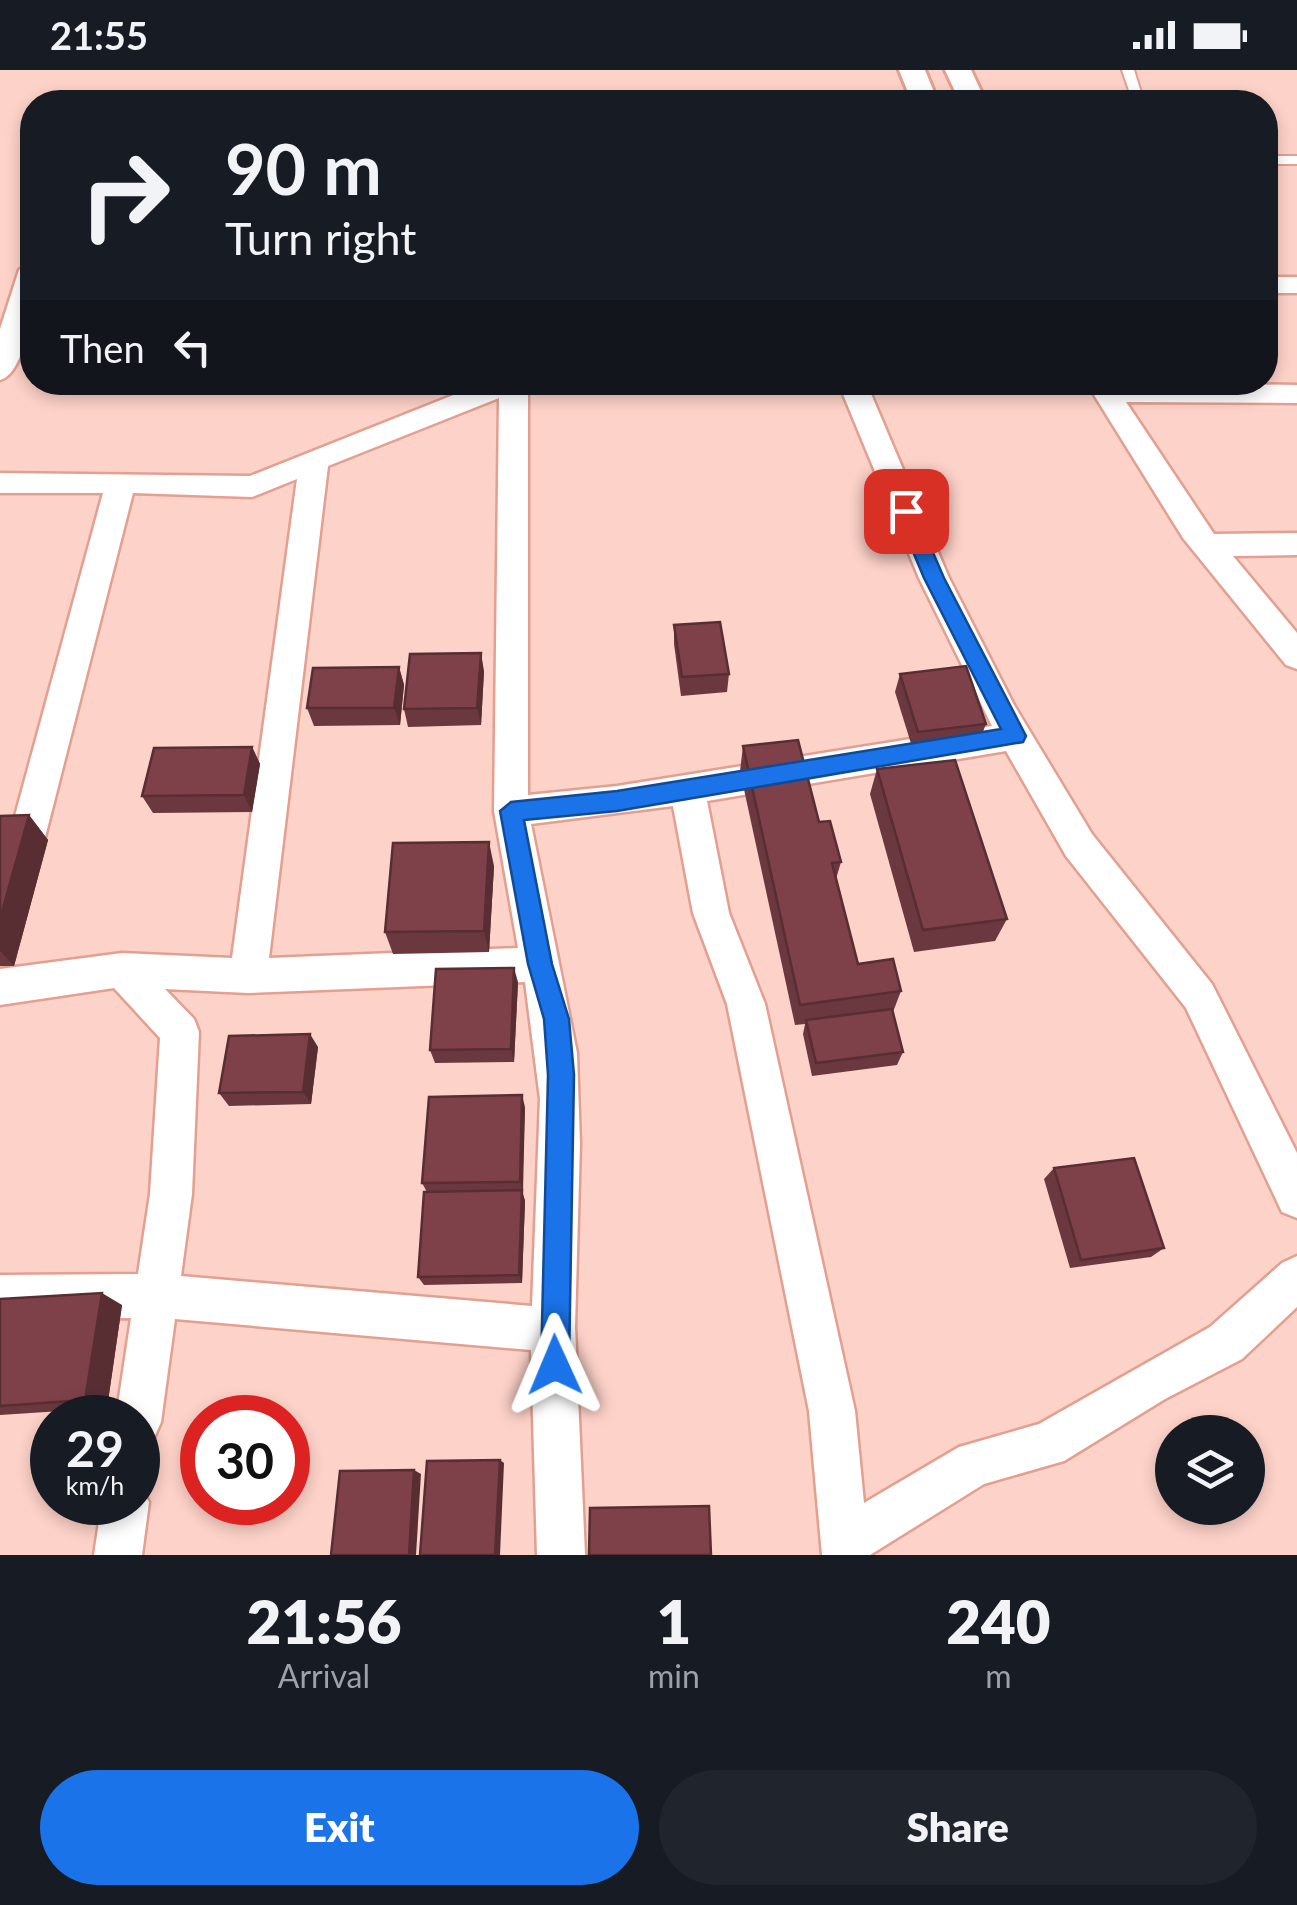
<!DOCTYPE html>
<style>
body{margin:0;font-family:Lato,sans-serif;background:#20242c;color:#f1f3f6;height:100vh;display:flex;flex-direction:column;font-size:38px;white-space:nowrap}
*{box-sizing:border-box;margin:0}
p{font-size:32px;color:#9ea1a6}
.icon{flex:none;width:55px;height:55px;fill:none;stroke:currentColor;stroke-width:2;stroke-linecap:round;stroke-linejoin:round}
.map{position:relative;height:1485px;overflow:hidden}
.drawer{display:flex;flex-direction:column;background:#171b24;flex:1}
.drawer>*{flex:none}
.guide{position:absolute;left:20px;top:20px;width:1258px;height:305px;border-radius:40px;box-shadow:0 5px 15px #0003;background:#171b24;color:#f1f3f6;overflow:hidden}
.tools{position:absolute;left:1155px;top:1345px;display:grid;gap:20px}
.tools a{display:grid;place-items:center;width:110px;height:110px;border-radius:50%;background:#171b24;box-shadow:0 5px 15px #0003;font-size:50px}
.speed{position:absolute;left:30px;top:1325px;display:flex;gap:20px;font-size:50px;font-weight:700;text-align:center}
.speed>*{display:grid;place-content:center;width:130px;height:130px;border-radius:50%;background:#171b24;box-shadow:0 5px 15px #0003;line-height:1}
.speed small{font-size:25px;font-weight:400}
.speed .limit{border:15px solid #d22;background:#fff;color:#111}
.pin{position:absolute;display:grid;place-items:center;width:85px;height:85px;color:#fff;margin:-42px;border-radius:20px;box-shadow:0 5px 15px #0006}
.me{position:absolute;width:110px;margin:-55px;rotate:359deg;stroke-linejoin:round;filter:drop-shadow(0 0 8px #0008)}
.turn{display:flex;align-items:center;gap:35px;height:210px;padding:0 40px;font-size:45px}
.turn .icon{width:130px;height:130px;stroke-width:2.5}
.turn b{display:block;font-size:70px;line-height:85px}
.then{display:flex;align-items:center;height:95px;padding:0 40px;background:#0003;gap:20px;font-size:38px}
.eta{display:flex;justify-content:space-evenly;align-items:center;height:170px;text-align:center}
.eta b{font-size:60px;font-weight:800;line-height:70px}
.cta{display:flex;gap:20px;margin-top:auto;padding:20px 40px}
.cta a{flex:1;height:115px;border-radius:60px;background:#1a73e8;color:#fff;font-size:40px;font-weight:800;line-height:115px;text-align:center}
.cta a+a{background:#20242c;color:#f1f3f6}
.status{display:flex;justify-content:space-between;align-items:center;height:70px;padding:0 50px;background:#171b24;direction:ltr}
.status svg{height:28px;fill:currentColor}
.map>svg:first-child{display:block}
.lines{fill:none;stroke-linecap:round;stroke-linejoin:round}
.service-casing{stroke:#e39f90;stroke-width:4}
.minor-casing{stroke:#e39f90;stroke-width:5}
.tertiary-casing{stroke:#e39f90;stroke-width:6}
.service{fill:#fff;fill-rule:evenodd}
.minor{fill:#fff;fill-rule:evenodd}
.tertiary{fill:#fff;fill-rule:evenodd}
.wall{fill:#6c383f}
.shaded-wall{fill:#582e33}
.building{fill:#7e4149;stroke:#582e33;stroke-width:2.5}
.route{fill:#1a73e8;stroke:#114b97;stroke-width:2.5}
</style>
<div class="status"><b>21:55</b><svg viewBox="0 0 49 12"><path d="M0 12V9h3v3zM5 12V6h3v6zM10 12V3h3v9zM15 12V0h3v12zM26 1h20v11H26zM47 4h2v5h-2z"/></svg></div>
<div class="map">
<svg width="1297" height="1485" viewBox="0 0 1297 1485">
<rect width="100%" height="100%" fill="#fdd2c8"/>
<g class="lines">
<!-- service casing -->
<g class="service-casing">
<g id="service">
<polygon points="1122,0 1134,0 1144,32 1133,32"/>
<rect x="1265" y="86" width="32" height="8"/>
</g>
</g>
<!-- minor casing -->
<g class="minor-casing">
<g id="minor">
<path d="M32,192c2,26 -3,110 -32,118v-51l19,-59z"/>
<rect x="1265" y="207" width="32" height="16"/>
<path d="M486,312h42v413l89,-9 375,-60 -73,-148 -81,-196h28l83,196 65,127 78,129 120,150 85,169v65l-15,-6 -96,-204 -120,-152 -60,-105 -299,50 22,112 36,91 90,407 9,92 95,-56 80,-23 171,-97 72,-64 15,-7v51l-55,52 -77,40 -101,62 -80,23 -114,71h-48l-13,-144 -82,-407 -34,-91 -20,-107 -142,18 46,229 3,91 -5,183 10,228h-48l-6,-205 -356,-31 -14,103 -7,16 -16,7v-27h-22l15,-100 -131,1v-44l138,-1 12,-80 10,-156 -46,-50 -114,17v-36l122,-16 110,5 65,-479 -45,18 -119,-4 -114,446 -6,12 -13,5v-85l103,-378h-103v-20l250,3zM499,328l-5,413 24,137 -249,10 59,-492zM525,912l15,117 -8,207 -351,-30 11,-82 7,-162 -5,-13 -29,-30 83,4z"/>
<polygon points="1086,312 1297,315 1297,333 1126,332 1214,464 1297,463 1297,485 1233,486 1297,563 1297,599 1286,595 1183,468"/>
<polygon points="138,1413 149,1432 142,1485 94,1485 102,1432 138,1432"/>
</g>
</g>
<!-- tertiary casing -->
<g class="tertiary-casing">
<g id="tertiary">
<polygon points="899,0 925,0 938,32 912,32"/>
<polygon points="945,0 971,0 986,32 960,32"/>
</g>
</g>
<!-- service -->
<use href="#service" class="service"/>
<!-- minor -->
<use href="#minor" class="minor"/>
<!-- tertiary -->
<use href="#tertiary" class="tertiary"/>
</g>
<!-- wall -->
<g class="wall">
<polygon points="674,555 729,604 727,622 681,626 674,574"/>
<polygon points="399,597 404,615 400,655 314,656 307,638"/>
<polygon points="484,601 481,655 408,657 404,639"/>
<polygon points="900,604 986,654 979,672 913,680 895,622"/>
<polygon points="743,676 819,752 841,792 836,809 858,894 901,921 893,942 903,982 897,995 812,1006 803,964 805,954 795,955 740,701"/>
<polygon points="252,677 260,694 252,742 153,743 142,726"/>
<polygon points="877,699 1007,849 995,871 914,882 870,724"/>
<polygon points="29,745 48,770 14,896 0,896 0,746"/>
<polygon points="494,796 489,882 393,884 385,862"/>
<polygon points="518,912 514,992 435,993 430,980"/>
<polygon points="318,977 311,1034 229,1036 219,1023"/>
<polygon points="525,1037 522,1122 525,1131 522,1213 424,1215 418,1207 427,1122 422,1113"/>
<polygon points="1054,1098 1164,1178 1151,1187 1070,1198 1044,1109"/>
<polygon points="0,1229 122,1235 107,1338 0,1345"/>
</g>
<!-- shaded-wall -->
<g class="shaded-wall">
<polygon points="481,583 484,601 481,655 477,638"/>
<polygon points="399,597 404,615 400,655 394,638"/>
<polygon points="252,677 260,694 252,742 244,725"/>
<polygon points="29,745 48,770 14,896 0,881 0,849"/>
<polygon points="489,772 494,796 489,882 484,861"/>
<polygon points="514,898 518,912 514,992 511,979"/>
<polygon points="310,964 318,977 311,1034 303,1022"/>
<polygon points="522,1025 525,1037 523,1122 520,1112"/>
<polygon points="522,1120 525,1131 522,1213 519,1205"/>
<polygon points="102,1223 122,1235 107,1338 85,1330"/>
<polygon points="500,1390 504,1393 500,1485 495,1485"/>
<polygon points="414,1400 421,1404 416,1485 409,1485"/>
</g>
<!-- building -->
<g class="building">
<polygon points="720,552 729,604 682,607 674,555"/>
<polygon points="481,583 477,638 404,639 410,584"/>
<polygon points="966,596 986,654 918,662 900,604"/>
<polygon points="399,597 394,638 307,638 313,598"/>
<polygon points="798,670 819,752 830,751 841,792 832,793 858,894 893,889 901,921 800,935 743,676"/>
<polygon points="252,677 244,725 142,726 154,678"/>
<polygon points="955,690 1007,849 923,860 877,699"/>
<polygon points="29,745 0,849 0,746"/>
<polygon points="489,772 484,861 385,862 393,773"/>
<polygon points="514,898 511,979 430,980 436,899"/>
<polygon points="892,939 903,982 816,993 806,950"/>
<polygon points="310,964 303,1022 219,1023 229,966"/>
<polygon points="522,1025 520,1112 422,1113 429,1027"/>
<polygon points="1134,1088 1164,1178 1081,1190 1054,1098"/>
<polygon points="522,1120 519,1205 418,1207 424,1122"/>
<polygon points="102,1223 85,1330 0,1336 0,1229"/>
<polygon points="500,1390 495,1485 420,1485 427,1391"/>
<polygon points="414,1400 409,1485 331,1485 340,1401"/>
<polygon points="709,1436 711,1485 589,1485 590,1438"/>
</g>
<!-- route -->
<polygon class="route" points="906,434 915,441 944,508 1026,666 1023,672 617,741 524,750 552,894 569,949 574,1005 569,1295 565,1305 555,1309 545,1305 541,1295 548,1005 544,949 528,894 500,741 511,732 617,721 1001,659 924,508 896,441"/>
</svg>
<div class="tools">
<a><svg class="icon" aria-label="layers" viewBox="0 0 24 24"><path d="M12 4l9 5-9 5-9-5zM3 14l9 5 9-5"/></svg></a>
</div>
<div class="speed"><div>29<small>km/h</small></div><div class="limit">30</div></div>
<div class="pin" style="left:906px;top:441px;background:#d93025"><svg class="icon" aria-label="arrive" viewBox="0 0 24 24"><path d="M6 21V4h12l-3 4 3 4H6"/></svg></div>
<svg class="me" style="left:555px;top:1295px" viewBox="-20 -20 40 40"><path d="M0-17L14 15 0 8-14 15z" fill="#1a73e8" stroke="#fff" stroke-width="4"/></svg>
<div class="guide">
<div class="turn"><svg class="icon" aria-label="right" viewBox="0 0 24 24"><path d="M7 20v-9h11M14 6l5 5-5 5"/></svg><div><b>90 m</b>Turn right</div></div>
<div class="then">Then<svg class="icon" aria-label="left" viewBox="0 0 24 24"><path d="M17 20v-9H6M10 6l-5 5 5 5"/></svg></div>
</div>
</div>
<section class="drawer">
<div class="eta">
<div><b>21:56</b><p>Arrival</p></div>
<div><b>1</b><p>min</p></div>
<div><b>240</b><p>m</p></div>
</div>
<div class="cta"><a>Exit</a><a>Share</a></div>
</section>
